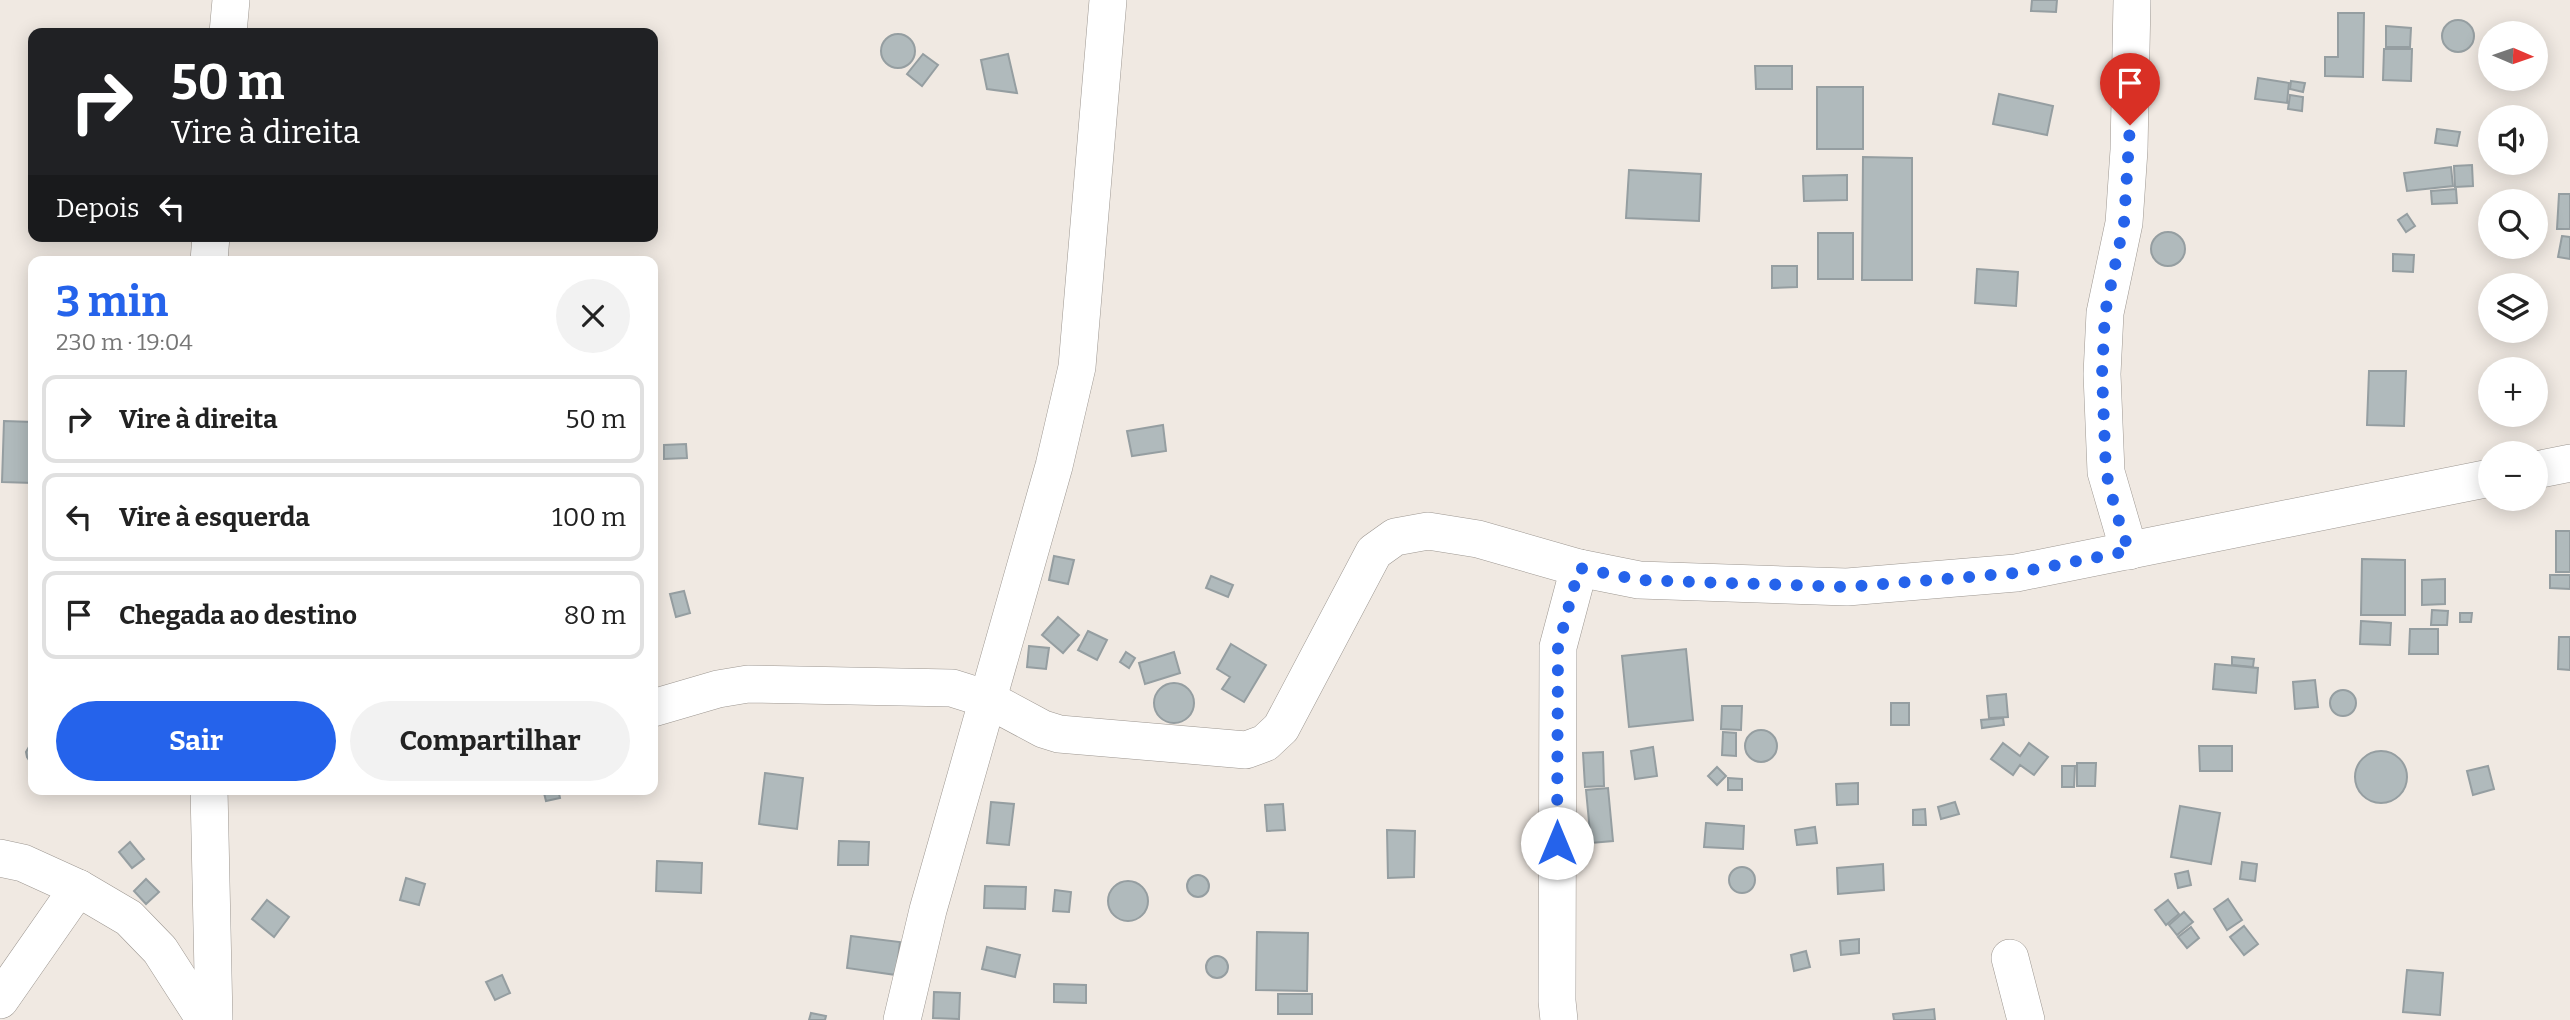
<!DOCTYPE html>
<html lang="pt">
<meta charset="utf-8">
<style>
body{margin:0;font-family:Bitter,serif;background:#f2f2f2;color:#222;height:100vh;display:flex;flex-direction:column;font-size:26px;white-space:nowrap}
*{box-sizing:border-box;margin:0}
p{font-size:23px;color:#767676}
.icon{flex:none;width:38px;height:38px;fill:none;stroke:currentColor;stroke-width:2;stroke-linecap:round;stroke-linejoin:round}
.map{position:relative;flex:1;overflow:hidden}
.panel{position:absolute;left:28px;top:256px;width:630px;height:539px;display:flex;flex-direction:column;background:#fff;border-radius:14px;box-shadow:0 4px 18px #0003}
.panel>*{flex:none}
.hud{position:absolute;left:28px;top:28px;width:630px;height:214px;border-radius:14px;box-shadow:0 4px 18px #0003;background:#202124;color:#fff;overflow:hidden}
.needle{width:46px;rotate:92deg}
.tools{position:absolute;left:2478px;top:21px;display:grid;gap:14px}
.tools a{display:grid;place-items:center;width:70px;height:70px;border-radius:50%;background:#fff;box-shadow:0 4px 18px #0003;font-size:35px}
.pin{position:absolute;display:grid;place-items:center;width:60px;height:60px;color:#fff;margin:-72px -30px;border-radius:50% 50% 50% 0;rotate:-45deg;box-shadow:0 0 7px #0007}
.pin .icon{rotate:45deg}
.me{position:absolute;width:77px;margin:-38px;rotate:0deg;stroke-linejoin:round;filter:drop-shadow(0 0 5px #0008)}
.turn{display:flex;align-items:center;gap:24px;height:147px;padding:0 28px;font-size:32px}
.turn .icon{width:91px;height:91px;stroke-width:2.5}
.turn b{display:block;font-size:49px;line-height:60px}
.then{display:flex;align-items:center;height:66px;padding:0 28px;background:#0003;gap:14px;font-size:26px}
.round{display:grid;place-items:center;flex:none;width:74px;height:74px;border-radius:37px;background:#f2f2f2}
.summary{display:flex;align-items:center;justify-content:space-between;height:119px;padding:0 28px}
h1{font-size:42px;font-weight:700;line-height:52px;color:#2563eb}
.primary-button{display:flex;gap:14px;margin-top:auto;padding:14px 28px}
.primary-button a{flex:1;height:80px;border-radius:42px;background:#2563eb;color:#fff;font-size:28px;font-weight:700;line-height:80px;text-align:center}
.primary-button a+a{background:#f2f2f2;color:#222}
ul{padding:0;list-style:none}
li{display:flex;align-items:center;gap:21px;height:88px;margin:0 14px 10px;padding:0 14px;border:4px solid #e0e0e0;border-radius:14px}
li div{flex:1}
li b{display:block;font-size:26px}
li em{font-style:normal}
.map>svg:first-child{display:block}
.building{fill:#b0babc;stroke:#959ea1;stroke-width:2}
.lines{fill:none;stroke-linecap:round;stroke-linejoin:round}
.street-casing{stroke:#9d9791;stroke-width:38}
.street{stroke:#fff;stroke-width:37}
.route{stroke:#2563eb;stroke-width:12;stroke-dasharray:0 21.6}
</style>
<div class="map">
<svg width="2570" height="1020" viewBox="0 0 2570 1020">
<rect width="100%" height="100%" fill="#f0e9e2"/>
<!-- building -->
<g class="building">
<polygon points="2032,0 2057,0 2056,12 2031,11"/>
<polygon points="2338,13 2364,13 2363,77 2325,76 2325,57 2338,57"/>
<circle cx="2458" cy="36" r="16"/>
<polygon points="2386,26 2411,28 2410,47 2386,47"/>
<circle cx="898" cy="51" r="17"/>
<polygon points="2384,49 2412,49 2411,81 2383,80"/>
<polygon points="923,54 938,65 922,86 907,74"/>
<polygon points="1008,54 1017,93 987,89 981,60"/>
<polygon points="1755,66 1792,66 1792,89 1756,89"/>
<polygon points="2258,78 2289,83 2287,103 2255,99"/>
<polygon points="2291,81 2305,83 2303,92 2290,89"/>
<rect x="1817" y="87" width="46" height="62"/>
<polygon points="1999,94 2053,106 2047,135 1993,124"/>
<polygon points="2290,95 2303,97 2302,111 2288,109"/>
<polygon points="2437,129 2460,132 2457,146 2435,143"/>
<polygon points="1863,157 1912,158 1912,280 1862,280"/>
<polygon points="2472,165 2473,186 2455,187 2454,166"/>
<polygon points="2451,167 2453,186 2407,191 2404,173"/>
<polygon points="1629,170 1701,174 1699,221 1626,218"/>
<polygon points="1847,175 1847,200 1804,201 1803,176"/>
<polygon points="2456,189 2457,203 2432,204 2431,191"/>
<polygon points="2559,194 2570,194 2570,229 2557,229"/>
<polygon points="2407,214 2415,226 2406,232 2398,220"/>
<circle cx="2168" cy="249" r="17"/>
<rect x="1818" y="233" width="35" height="46"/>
<polygon points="2562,236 2570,237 2570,259 2558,257"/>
<polygon points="2393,254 2414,255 2413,272 2393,271"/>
<polygon points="1772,266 1797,266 1797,287 1772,288"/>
<polygon points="1977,269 2018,272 2016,306 1975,303"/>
<polygon points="2508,331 2530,331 2531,336 2509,337"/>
<polygon points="2369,371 2406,371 2404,426 2367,425"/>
<polygon points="4,421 33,422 33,483 2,482"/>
<polygon points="1163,425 1166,451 1132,456 1127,431"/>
<polygon points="686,444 687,458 664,459 664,445"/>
<rect x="2556" y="531" width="14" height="41"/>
<polygon points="1054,556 1074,560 1068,584 1049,580"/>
<polygon points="2362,559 2405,560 2405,615 2361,615"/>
<polygon points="2550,575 2570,575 2570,589 2550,588"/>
<polygon points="1211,576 1233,585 1228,597 1206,588"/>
<polygon points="2445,579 2445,604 2422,605 2422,580"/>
<polygon points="684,591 690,613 676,617 670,594"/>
<polygon points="2432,610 2448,611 2447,625 2431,625"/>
<polygon points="2460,613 2472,613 2471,622 2460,622"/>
<polygon points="1058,617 1079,635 1063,653 1042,635"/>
<polygon points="2361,621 2391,623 2390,645 2360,644"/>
<polygon points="2410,629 2438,629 2438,654 2409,654"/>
<polygon points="1088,631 1107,640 1097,660 1078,650"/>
<polygon points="2559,637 2570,637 2570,670 2558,669"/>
<polygon points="1231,644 1266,665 1244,702 1222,689 1230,677 1217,669"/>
<polygon points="1029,646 1049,648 1046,669 1027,667"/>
<polygon points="1686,649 1693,720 1629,727 1622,656"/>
<polygon points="1126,652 1135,658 1129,668 1120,662"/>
<polygon points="1174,652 1180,673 1145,684 1139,663"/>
<polygon points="2232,657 2254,659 2253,667 2232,665"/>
<polygon points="2215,664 2258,668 2256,693 2213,689"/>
<polygon points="2315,680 2318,707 2295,709 2293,682"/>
<circle cx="1174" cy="703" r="20"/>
<circle cx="2343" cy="703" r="13"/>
<polygon points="2006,694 2008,717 1989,718 1987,696"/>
<rect x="1891" y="703" width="18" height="22"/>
<polygon points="1722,706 1742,706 1741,730 1721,729"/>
<polygon points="2003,718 2004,725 1982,728 1981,720"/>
<circle cx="1761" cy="746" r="16"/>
<polygon points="1723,732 1736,733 1736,756 1722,755"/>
<polygon points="33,740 33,766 27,757 26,752"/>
<polygon points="2003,743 2020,756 2029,743 2048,757 2034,775 2020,765 2013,775 1991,759"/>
<polygon points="2199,746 2232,746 2232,771 2200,771"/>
<polygon points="1653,747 1657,776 1635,779 1631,751"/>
<circle cx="2381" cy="777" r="26"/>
<polygon points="1603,752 1604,786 1585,787 1583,753"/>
<polygon points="2077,763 2096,763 2095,786 2077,786"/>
<polygon points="2062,766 2075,766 2074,787 2062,787"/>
<polygon points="2488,766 2494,789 2473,795 2467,771"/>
<polygon points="1717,767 1726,776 1717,785 1708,776"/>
<polygon points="765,773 803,778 797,829 759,824"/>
<polygon points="1728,778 1742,779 1742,790 1728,790"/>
<polygon points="1858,783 1858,804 1837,805 1836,784"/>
<polygon points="1608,788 1613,841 1591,843 1586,790"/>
<polygon points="543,789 558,789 560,798 546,801"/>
<polygon points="991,802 1014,804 1009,845 987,843"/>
<polygon points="1955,802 1959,814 1941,819 1938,807"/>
<polygon points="1283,804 1285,830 1267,831 1265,805"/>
<polygon points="2180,806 2220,813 2211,864 2171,857"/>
<polygon points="1925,809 1926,825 1913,825 1913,810"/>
<polygon points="1706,823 1744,826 1743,849 1704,847"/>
<polygon points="1815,827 1817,843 1797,845 1795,830"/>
<polygon points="1387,830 1415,831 1414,877 1388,878"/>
<polygon points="839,841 869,842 868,865 838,865"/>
<polygon points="130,842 144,859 132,868 119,852"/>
<polygon points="657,861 702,863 701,893 656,891"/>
<polygon points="2242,862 2257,864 2255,881 2240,879"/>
<polygon points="1883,864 1884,890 1838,894 1837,868"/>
<circle cx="1742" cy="880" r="13"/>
<polygon points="2188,871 2191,885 2178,888 2175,874"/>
<circle cx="1198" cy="886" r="11"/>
<polygon points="406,878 425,884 419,905 400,900"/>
<polygon points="146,879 159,892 146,904 134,891"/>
<circle cx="1128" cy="901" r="20"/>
<polygon points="985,886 1026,887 1025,909 984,908"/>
<polygon points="1055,890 1071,892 1069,912 1053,911"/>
<polygon points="2228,899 2242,920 2227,930 2214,909"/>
<polygon points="267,900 289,917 274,937 252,919"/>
<polygon points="2168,900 2179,914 2166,925 2155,910"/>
<polygon points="2184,912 2193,922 2177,935 2169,925"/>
<polygon points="2244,926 2258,944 2244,955 2230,937"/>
<polygon points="2191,927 2199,938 2187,948 2178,937"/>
<polygon points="1257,932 1308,933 1307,991 1256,990"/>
<polygon points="851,936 900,942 896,975 847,968"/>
<polygon points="1859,939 1859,953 1841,955 1840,941"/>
<polygon points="987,947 1020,955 1015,977 982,969"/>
<polygon points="1806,951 1810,967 1794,971 1791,955"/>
<circle cx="1217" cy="967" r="11"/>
<polygon points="2407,970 2443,973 2440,1015 2403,1012"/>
<polygon points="502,975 510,993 495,1000 486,982"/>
<polygon points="1054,984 1086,985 1086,1003 1054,1002"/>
<polygon points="934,992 960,993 959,1019 933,1018"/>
<rect x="1278" y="994" width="34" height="20"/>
<polygon points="1934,1009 1935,1020 1894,1020 1893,1014"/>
<polygon points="811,1013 826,1016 825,1020 809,1020"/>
</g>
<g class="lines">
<!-- street casing -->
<g class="street-casing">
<g id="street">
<polyline points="228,33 231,0"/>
<polyline points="209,261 211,236"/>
<polyline points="2536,470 2570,463"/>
<polyline points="2129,551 2106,472 2102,374 2105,313 2124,223 2129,150 2132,0"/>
<polyline points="653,708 718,689 748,684 952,688 987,699 1043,729 1059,734 1246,750 1265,743 1281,728 1374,552 1395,537 1428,531 1478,539 1579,568 1639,580 1847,587 2016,573 2490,478"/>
<polyline points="209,789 214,1020"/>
<polyline points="0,858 23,863 78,888 129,918 160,950 205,1020"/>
<polyline points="2010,958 2026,1020"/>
<polyline points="0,1000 78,888"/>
<polyline points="902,1020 928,910 1054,466 1077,367 1108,0"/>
<polyline points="1559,1020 1557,1001 1558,647 1579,568"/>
</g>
</g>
<!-- street -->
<use href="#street" class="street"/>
</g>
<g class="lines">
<!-- route -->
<polyline class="route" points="1557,843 1558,647 1579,568 1639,580 1847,587 2016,573 2129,551 2116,512 2106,472 2102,374 2105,313 2124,223 2130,125"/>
</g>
</svg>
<div class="tools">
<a><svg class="needle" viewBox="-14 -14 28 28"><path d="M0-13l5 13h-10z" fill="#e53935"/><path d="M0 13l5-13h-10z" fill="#767676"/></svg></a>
<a><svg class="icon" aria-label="sound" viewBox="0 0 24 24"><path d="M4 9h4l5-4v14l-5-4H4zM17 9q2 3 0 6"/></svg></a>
<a><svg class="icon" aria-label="search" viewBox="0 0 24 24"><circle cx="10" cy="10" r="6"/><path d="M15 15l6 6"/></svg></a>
<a><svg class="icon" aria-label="layers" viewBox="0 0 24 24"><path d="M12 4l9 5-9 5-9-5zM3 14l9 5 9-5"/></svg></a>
<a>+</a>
<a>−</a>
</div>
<div class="pin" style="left:2130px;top:125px;background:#d93025"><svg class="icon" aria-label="arrive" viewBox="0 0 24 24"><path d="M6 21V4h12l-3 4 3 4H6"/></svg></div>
<svg class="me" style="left:1557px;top:843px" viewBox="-20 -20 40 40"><circle r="19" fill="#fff"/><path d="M0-13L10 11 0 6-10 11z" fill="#2563eb"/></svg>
<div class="hud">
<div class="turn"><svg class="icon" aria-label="right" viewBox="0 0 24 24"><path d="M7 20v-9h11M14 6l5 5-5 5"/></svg><div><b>50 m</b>Vire à direita</div></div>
<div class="then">Depois<svg class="icon" aria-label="left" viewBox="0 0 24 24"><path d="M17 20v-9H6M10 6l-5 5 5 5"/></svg></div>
</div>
<section class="panel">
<div class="summary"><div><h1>3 min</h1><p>230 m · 19:04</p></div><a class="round"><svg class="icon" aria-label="close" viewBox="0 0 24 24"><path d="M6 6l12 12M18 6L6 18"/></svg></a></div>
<ul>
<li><svg class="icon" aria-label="right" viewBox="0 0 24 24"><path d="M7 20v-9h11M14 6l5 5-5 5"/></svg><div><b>Vire à direita</b></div><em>50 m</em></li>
<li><svg class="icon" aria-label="left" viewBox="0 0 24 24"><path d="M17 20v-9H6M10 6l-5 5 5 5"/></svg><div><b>Vire à esquerda</b></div><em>100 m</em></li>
<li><svg class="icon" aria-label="arrive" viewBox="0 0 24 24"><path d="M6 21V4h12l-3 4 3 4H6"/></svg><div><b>Chegada ao destino</b></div><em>80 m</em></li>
</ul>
<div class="primary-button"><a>Sair</a><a>Compartilhar</a></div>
</section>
</div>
